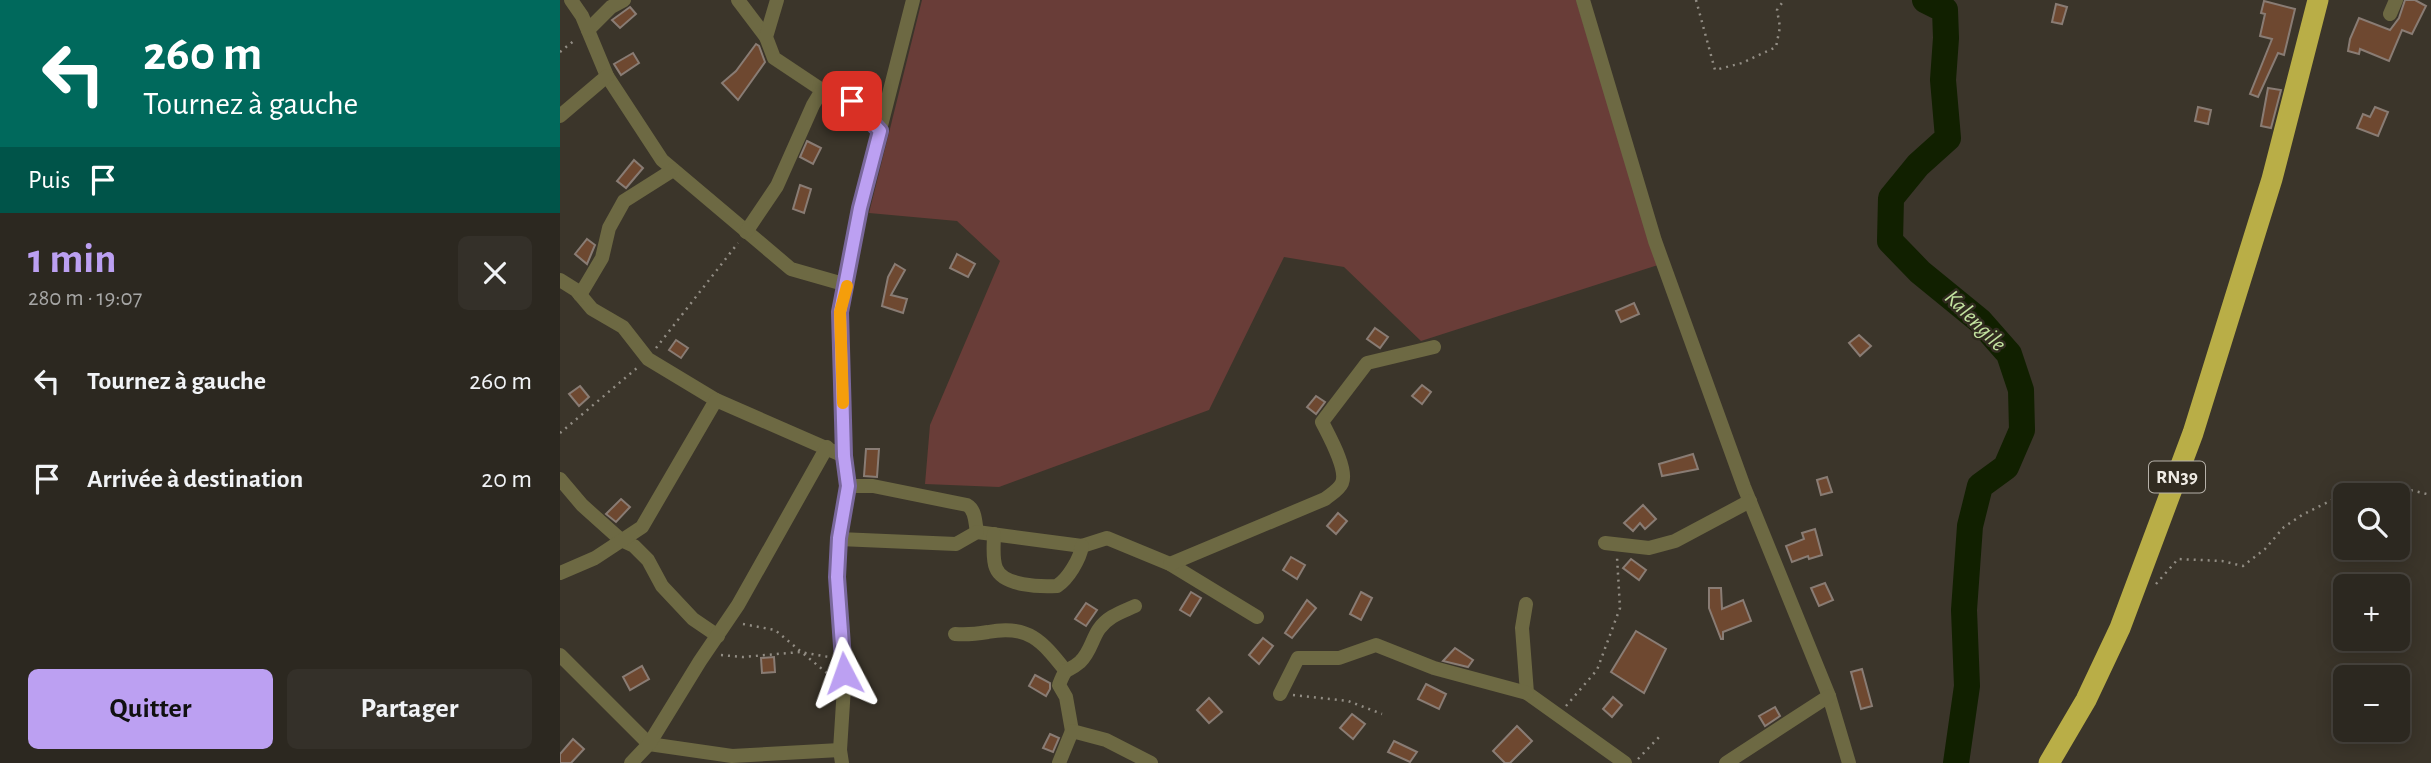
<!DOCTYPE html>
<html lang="fr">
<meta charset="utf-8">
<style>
body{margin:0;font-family:"Alegreya Sans",sans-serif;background:#343029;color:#f1f3f6;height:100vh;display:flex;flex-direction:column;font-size:26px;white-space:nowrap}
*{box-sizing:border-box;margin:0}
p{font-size:23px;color:#a6a6a5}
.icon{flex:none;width:38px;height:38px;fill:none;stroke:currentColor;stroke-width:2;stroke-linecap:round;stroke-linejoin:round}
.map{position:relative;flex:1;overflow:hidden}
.side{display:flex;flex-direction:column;background:#2c2820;width:560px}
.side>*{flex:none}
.hud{background:#00695c;color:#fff;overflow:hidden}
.fabs{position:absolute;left:1773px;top:483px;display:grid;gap:14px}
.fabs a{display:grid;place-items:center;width:77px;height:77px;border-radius:10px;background:#2c2820;box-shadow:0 4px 18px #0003,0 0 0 2px #48443e;font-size:35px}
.pin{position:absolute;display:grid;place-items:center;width:60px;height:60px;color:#fff;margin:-30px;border-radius:14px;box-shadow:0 4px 10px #0006}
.me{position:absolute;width:77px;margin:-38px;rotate:356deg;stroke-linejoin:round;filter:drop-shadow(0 0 5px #0008)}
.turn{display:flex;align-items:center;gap:24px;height:147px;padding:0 28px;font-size:32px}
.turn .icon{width:91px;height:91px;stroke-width:2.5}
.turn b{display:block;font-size:49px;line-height:60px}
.then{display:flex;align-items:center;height:66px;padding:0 28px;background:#0003;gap:14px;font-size:26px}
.round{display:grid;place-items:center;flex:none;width:74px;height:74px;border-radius:10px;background:#343029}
.headline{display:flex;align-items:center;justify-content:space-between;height:119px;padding:0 28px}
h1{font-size:42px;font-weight:700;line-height:52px;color:#bca0f2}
.cta{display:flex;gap:14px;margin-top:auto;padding:14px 28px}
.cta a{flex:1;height:80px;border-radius:10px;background:#bca0f2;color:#111;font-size:28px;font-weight:700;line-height:80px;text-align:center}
.cta a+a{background:#343029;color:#f1f3f6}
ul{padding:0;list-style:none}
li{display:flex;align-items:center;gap:21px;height:98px;padding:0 28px}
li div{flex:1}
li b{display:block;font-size:26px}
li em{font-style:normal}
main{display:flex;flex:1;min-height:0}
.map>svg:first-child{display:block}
.green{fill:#693d38}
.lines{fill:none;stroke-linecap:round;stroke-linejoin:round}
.river{stroke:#112000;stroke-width:26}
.building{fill:#6e4830;stroke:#897c74;stroke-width:2}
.path{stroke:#928d84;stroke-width:2.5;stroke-dasharray:2 5;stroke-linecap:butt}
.minor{stroke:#6d6943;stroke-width:14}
.highway{stroke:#b9ae47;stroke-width:21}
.route-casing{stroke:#7a689d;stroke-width:18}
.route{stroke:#bca0f2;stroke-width:12}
.slow{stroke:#f59e0b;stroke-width:12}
.labels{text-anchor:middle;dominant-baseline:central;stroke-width:5;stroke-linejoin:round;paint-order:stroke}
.shield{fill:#312b20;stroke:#b6b1a9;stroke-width:2}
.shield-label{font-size:19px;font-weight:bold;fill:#efebe4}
.water-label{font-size:23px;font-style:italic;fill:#c3e3a0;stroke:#312b20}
</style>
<main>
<section class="side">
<div class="hud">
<div class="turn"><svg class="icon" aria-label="left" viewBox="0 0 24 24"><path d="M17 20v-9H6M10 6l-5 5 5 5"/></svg><div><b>260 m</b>Tournez à gauche</div></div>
<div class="then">Puis<svg class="icon" aria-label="arrive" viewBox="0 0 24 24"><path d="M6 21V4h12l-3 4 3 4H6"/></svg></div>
</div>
<div class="headline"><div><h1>1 min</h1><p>280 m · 19:07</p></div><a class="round"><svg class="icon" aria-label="close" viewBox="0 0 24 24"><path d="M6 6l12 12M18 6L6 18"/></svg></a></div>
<ul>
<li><svg class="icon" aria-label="left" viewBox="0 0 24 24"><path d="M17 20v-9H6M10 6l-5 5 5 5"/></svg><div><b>Tournez à gauche</b></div><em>260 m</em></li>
<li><svg class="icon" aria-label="arrive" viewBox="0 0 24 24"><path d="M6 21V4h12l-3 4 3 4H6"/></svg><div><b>Arrivée à destination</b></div><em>20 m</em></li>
</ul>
<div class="cta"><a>Quitter</a><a>Partager</a></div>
</section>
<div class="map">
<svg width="1871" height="763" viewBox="0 0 1871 763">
<rect width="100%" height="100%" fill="#3b352a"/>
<!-- green -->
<polygon class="green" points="362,0 1016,0 1098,265 861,341 784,267 724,257 649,410 439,487 365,484 370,425 440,261 397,221 309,213"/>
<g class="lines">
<!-- river -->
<polyline class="river" points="1365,0 1385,10 1386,38 1383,80 1388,138 1358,165 1331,198 1330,241 1360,272 1420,321 1449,354 1461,390 1462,430 1446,467 1420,486 1410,526 1404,610 1407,686 1396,763"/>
</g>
<!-- building -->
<g class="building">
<polygon points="1845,0 1855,0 1866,6 1852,34 1842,30 1829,61 1800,49 1799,54 1788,51 1790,39 1799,18 1830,30 1839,18"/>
<polygon points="1704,1 1735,9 1724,55 1718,53 1698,97 1690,94 1712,39 1700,36 1705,14 1701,13"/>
<polygon points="1496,4 1507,7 1502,24 1492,22"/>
<polygon points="70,7 76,14 60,28 52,20"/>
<polygon points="196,44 199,46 205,62 178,100 162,83 176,71"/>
<polygon points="73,53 79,63 61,75 54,64"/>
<polygon points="1708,88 1721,90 1711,128 1701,126"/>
<polygon points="1638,107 1651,110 1648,124 1635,121"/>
<polygon points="1815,107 1828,112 1818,136 1797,128 1803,114 1810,117"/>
<polygon points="247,141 261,148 253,164 240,157"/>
<polygon points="74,160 83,168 66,188 57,181"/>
<polygon points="240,185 251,189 244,213 233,209"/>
<polygon points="27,239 35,245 27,264 15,254"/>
<polygon points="397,254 415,264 408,277 390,268"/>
<polygon points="335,264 345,270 331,295 347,299 343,313 322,306 328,277"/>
<polygon points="1074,303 1079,314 1061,322 1056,311"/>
<polygon points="815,328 828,337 820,348 807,339"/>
<polygon points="1299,335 1311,346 1300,356 1289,343"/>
<polygon points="116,340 128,348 121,358 109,350"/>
<polygon points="862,385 871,392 862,404 852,396"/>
<polygon points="20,386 29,397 19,406 9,394"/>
<polygon points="756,396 765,402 756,414 747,407"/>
<polygon points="306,449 319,449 317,477 304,476"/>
<polygon points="1133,454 1138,469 1102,476 1099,464"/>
<polygon points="1267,477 1272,492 1261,495 1257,480"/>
<polygon points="61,499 70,507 56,522 46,514"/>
<polygon points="1083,505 1096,519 1085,529 1080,523 1073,531 1064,523"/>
<polygon points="778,513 787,521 776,534 767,526"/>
<polygon points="1255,529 1262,555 1249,559 1248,556 1232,562 1226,546 1244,539 1242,533"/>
<polygon points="731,557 745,565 737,579 723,570"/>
<polygon points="1071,559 1086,570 1079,580 1063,568"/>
<polygon points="1265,583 1273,600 1259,606 1251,588"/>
<polygon points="1149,588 1161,588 1162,609 1183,600 1191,621 1163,632 1163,639 1161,639 1149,608"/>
<polygon points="631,592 641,598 630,616 620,610"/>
<polygon points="801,592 812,598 801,620 790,614"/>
<polygon points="747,600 756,608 732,638 725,633"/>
<polygon points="526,603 537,610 526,626 515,619"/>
<polygon points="1076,631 1106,649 1084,693 1051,672"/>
<polygon points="703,638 713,646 699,664 689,655"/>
<polygon points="895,648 913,660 908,667 883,661"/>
<polygon points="214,657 215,672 202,673 201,658"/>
<polygon points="82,666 89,679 70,690 63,677"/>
<polygon points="1302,669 1312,706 1301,709 1291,672"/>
<polygon points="475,675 490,683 490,689 486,696 469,686"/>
<polygon points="866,684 886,694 879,709 858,699"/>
<polygon points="1053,697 1062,705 1052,717 1043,709"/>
<polygon points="649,698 662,712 649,723 637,710"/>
<polygon points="1215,707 1220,716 1205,726 1199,716"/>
<polygon points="792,714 805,724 793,739 780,728"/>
<polygon points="957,726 972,741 950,763 945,763 933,751"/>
<polygon points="490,734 499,738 493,752 483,748"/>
<polygon points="13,739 24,749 11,763 0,763 0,754"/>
<polygon points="834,741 857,752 850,762 828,752"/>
</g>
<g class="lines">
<!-- path -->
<g class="path">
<polyline points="1136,0 1155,70 1182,63 1216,47 1220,27 1217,10 1224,0"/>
<polyline points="0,52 16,39"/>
<polyline points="96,348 178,243"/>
<polyline points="0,433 77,368"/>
<polyline points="1596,584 1618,559 1662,561 1683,566 1705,549 1724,527 1742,515 1796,488 1821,483 1871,495"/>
<polyline points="183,624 215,630 268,674"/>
<polyline points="161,655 183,657 240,652 269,657"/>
<polyline points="733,695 788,701 822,714"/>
<polyline points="1006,706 1037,670 1060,608 1057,557"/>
<polyline points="1078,759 1100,736"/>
</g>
<!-- minor -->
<g class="minor">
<polyline points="11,0 22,16 47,76 102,160 231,269 287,285"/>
<polyline points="178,0 206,37"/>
<polyline points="217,0 206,37 214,58 262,90"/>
<polyline points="1023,0 1095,241 1184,487 1269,696 1289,763"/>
<polyline points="1830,14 1836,0"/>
<polyline points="28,30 51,7 64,0"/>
<polyline points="0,116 47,76"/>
<polyline points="186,232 217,186 253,105 262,90 292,101 320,131"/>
<polyline points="0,280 16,290 32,309 63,327 88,359 156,400"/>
<polyline points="20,295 42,258 49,228 64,201 113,170"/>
<polyline points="0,479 22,505 61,540 74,546 88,560 102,586 133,619 158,636"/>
<path d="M288,486h25l94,19c9,5 8,18 10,27l105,14 25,-8 63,26 87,53"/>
<path d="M434,534c0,10 -2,24 2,34 7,18 44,19 61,18 11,-7 23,-27 25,-40"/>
<polyline points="279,539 396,544 417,532"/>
<polyline points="1045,543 1089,548 1115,541 1190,501"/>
<path d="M610,564l155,-65c6,-5 14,-9 17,-16 6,-14 -13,-47 -20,-61l45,-59 67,-16"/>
<polyline points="0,573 35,558 82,527 156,400 284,456"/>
<polyline points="966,604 962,628 967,693 1065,763"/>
<path d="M395,634c12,1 21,0 33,-2 40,-8 54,9 77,38"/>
<polyline points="0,655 89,744 172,756 280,750"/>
<polyline points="720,694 738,658 779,658 816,645 874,668 967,693"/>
<path d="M512,731l-6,-34 -7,-12c8,-21 7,-11 21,-23 10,-9 12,-23 19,-33 9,-13 23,-17 36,-23"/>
<polyline points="71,763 89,744 140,661 178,605 267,447"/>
<polyline points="282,763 280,750 284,687 277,577 279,539 288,486 284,456 280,312 300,208 353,0"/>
<polyline points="499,763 512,731 546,740 591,763"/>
<polyline points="1166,763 1269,696"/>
</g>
<!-- highway -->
<polyline class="highway" points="1489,763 1526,700 1560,628 1633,433 1712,179 1758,0"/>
</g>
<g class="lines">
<!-- route casing -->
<g class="route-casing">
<polyline id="route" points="284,673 277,577 279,538 288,486 284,456 280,312 300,208 320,131 292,101"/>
</g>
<!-- route -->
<use href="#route" class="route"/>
<!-- slow -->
<polyline class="slow" points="283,403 280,312 287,286"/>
</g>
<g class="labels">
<!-- shield labels -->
<rect class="shield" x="1589" y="461.5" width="56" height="31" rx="5"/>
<g class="shield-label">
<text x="1617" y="477">RN39</text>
</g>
<!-- water labels -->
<g class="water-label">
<text transform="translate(1415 321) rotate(45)">Kalengile</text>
</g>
</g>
</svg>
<div class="fabs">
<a><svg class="icon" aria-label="search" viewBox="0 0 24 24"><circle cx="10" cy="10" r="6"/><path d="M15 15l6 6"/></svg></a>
<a>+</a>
<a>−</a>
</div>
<div class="pin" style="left:292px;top:101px;background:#d93025"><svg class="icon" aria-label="arrive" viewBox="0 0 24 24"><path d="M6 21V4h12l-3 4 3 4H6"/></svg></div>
<svg class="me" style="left:284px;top:673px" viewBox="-20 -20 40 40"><path d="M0-17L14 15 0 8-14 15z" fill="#bca0f2" stroke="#fff" stroke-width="4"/></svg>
</div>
</main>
